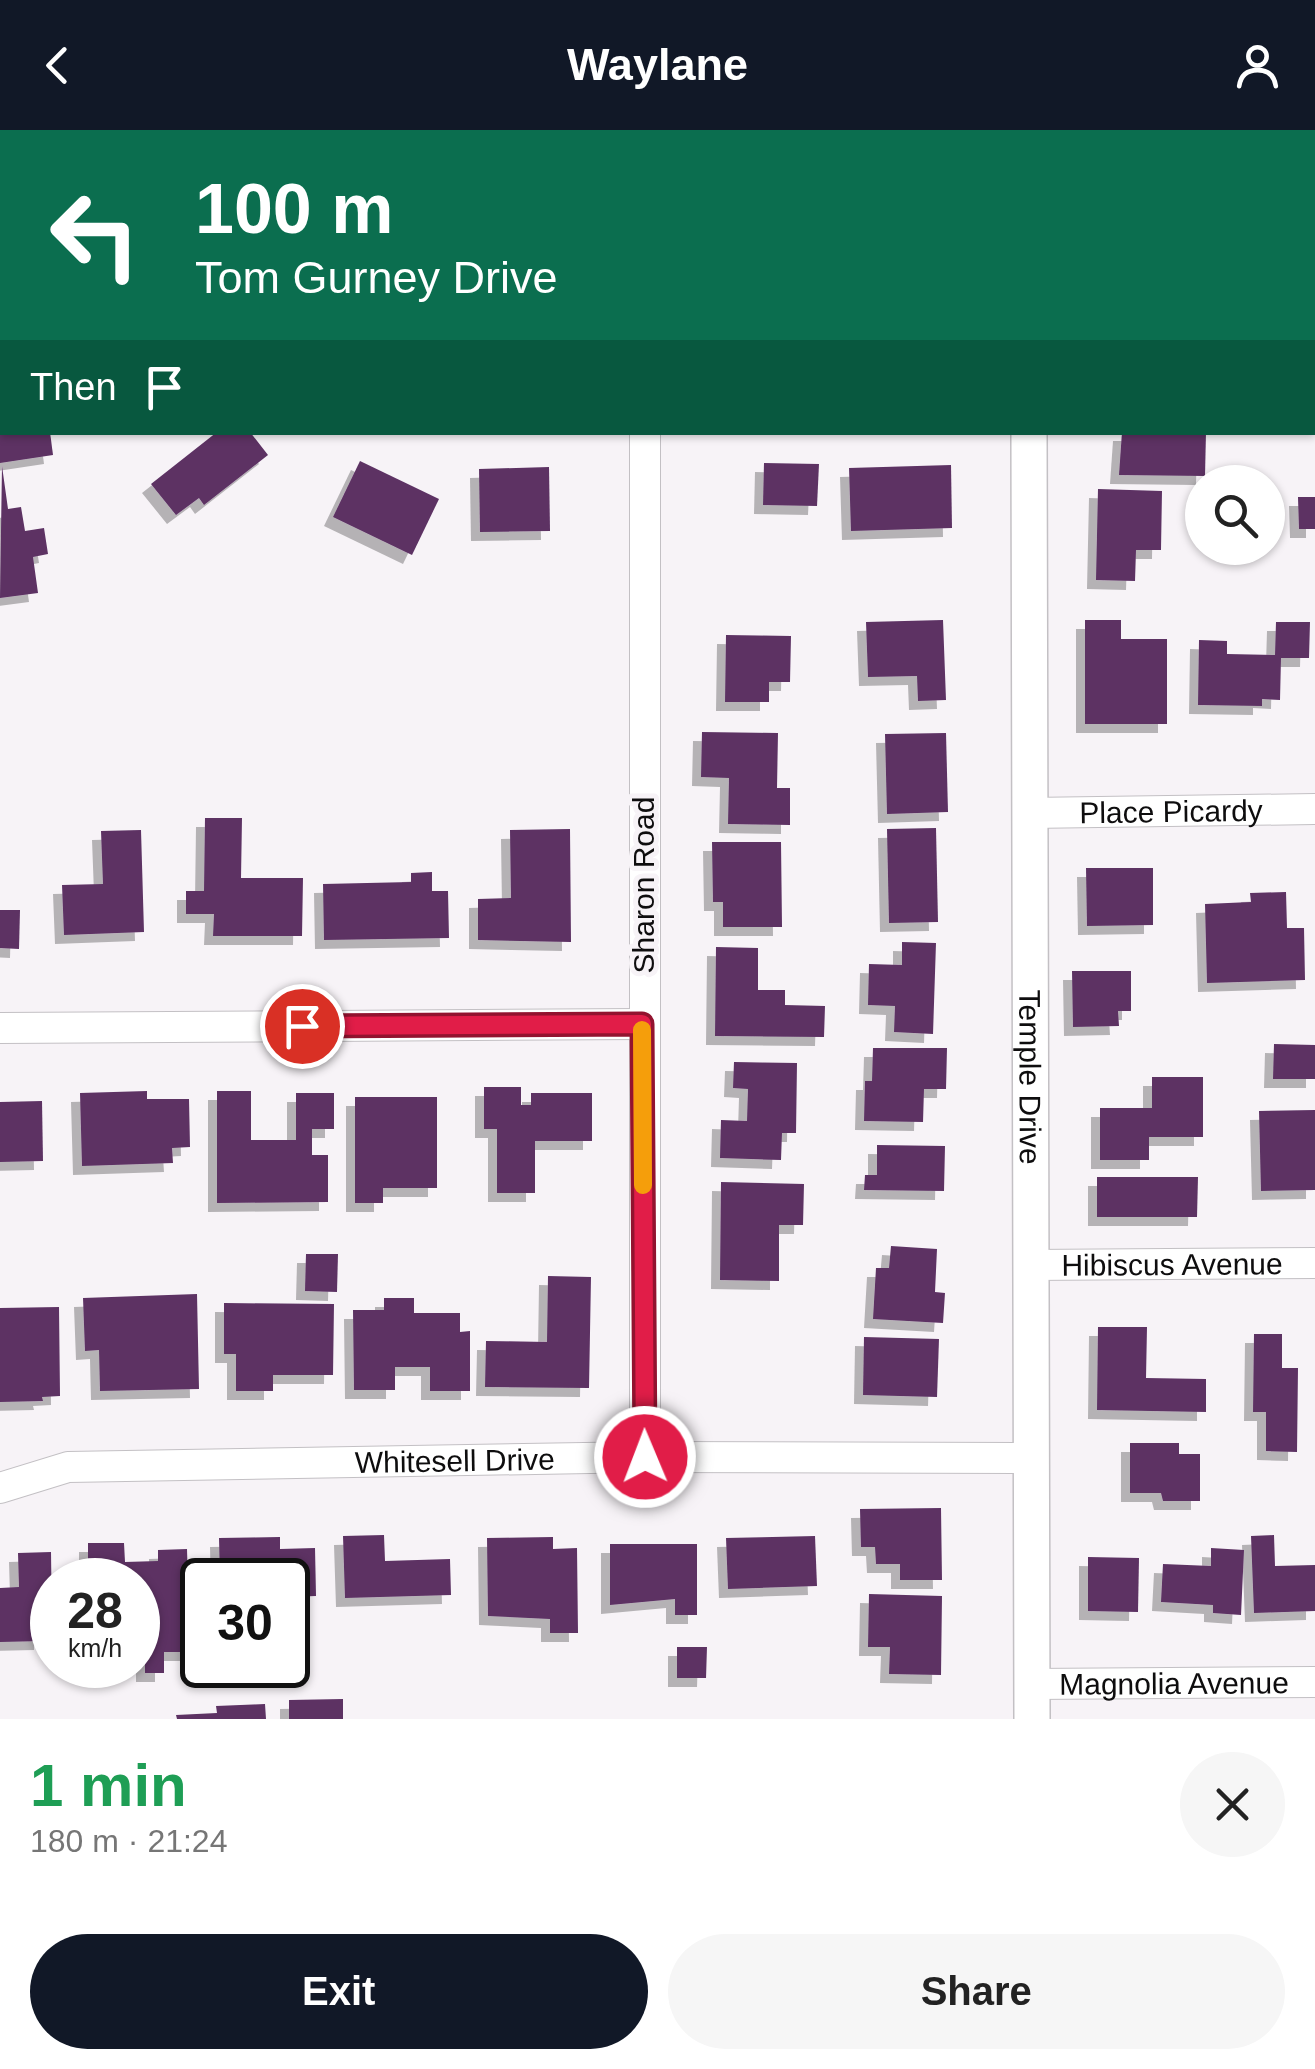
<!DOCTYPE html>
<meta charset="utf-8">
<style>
body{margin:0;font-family:Arial,sans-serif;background:#f6f6f6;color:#222;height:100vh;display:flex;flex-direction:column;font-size:38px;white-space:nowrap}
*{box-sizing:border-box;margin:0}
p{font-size:32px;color:#767676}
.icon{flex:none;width:55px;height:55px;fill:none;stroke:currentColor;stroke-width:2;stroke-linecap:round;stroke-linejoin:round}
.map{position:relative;height:1589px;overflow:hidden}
.panel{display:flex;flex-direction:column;background:#fff;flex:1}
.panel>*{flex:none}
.hud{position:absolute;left:0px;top:0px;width:1315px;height:305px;box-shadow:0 2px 8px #0004;background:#0b6e4f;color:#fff;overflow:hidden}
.tools{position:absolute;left:1185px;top:335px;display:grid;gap:20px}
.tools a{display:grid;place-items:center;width:100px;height:100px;border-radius:50%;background:#fff;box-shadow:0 2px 8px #0004;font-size:50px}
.speed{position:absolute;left:30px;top:1428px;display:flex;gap:20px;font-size:50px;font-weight:700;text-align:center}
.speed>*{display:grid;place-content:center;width:130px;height:130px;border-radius:50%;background:#fff;box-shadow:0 2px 8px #0004;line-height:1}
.speed small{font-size:25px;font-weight:400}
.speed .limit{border:5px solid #111;border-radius:15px;background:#fff;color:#111}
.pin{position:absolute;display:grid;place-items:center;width:85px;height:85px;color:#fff;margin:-42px;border:5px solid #fff;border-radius:50%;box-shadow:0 2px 10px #0007}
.me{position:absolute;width:110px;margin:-55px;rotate:359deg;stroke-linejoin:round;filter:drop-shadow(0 0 8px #0008)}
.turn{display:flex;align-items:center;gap:35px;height:210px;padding:0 30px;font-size:45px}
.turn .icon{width:130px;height:130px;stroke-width:2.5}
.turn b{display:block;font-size:70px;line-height:85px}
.then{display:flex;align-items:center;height:95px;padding:0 30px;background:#0003;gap:20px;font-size:38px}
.round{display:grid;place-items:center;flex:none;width:105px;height:105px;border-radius:52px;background:#f6f6f6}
.headline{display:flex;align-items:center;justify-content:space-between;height:170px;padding:0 30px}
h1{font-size:60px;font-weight:800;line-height:75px;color:#1e9e55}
.button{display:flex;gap:20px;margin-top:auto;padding:20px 30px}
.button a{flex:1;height:115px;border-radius:60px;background:#111827;color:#fff;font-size:40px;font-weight:800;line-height:115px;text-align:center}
.button a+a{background:#f6f6f6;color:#222}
header{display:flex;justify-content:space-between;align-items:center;height:130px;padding:0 30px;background:#111827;color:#fff;font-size:45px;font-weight:800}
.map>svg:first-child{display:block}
.building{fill:#5d3264;filter:url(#shadow)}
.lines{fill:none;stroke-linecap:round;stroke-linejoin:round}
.minor-casing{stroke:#c3c0c4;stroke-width:32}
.tertiary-casing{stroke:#c3c0c4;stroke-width:38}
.minor{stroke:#fff;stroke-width:30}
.tertiary{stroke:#fff;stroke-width:35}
.route-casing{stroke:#92132f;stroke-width:25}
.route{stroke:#e11d48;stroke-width:18}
.slow{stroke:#f59e0b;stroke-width:18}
.labels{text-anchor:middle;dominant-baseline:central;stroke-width:10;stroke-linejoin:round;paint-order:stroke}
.street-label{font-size:30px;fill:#0e0d0e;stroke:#f7f3f7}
</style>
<header><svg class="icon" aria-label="back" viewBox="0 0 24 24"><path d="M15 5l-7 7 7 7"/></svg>Waylane<svg class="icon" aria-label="person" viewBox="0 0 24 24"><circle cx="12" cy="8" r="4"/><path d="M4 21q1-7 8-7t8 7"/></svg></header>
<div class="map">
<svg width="1315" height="1589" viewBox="0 0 1315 1589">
<defs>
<filter id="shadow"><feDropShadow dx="-9" dy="9" stdDeviation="0" flood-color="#0004"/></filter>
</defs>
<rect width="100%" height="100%" fill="#f7f3f7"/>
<!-- building -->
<g class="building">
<polygon points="0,302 50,302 53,325 0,333"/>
<polygon points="217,302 250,302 268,325 204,375 199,368 176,385 151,354"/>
<polygon points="1122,302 1206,302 1205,346 1119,345"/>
<polygon points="360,331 439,369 412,425 333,387"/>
<polygon points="764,333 819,334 817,376 763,375"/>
<polygon points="951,335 952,398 851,401 849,338"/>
<polygon points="2,336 8,379 21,377 25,401 44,398 48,424 33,427 38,463 0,468"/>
<polygon points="549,337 550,401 480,402 479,339"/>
<polygon points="1098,359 1162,361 1161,420 1136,420 1135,451 1096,450"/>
<polygon points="1298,367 1315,367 1315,399 1299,399"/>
<polygon points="943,490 946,570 918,571 917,546 868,547 866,492"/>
<polygon points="1085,490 1121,490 1121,509 1167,509 1167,594 1085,594"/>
<polygon points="1276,492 1310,492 1309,528 1281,528 1280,570 1262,569 1262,576 1198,575 1199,510 1227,511 1227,524 1275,525"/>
<polygon points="726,505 791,506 790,552 769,552 769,572 725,572"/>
<polygon points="702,602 778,603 777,658 790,658 790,695 728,694 729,648 701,647"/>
<polygon points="946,603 948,682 887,684 885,604"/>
<polygon points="205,688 242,688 241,748 303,748 302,806 213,806 214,784 186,784 186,761 204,761"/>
<polygon points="936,698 938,792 889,793 887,699"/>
<polygon points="570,699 571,812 478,810 478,769 511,768 510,700"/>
<polygon points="141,700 144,802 64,805 62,755 103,754 101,701"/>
<polygon points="712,712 781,712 782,797 723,797 723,772 713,772"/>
<polygon points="1086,738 1153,738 1153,795 1087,796"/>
<polygon points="432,742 432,761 448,761 449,808 324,810 323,754 411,752 411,743"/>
<polygon points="1286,762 1287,798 1304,798 1305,850 1207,853 1205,774 1251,772 1250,763"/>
<polygon points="0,780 20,780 19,819 0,818"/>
<polygon points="902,812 936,813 933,904 894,902 895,876 868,875 869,834 902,835"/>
<polygon points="716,817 758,818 758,860 785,860 785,875 825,876 824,907 715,906"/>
<polygon points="1072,841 1131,841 1131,881 1118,881 1119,896 1073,897"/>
<polygon points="1274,914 1315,915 1315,949 1273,949"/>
<polygon points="873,918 947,918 946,959 924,959 923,992 864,991 865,951 872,951"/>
<polygon points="734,932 797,933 796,1003 782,1003 781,1030 720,1028 721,990 747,991 748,959 733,958"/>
<polygon points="1152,947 1203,947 1203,1007 1149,1007 1149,1030 1100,1030 1100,978 1152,978"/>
<polygon points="484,957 521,957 521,975 531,975 531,963 592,963 592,1011 535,1011 535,1063 497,1063 497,999 484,999"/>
<polygon points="147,961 147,969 189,969 190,1017 172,1018 173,1033 82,1036 80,963"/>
<polygon points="217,961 251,961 251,1010 296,1010 296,963 334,963 334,999 312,999 312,1025 328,1025 328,1072 217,1073"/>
<polygon points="355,967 437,967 437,1058 383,1058 383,1073 355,1073"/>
<polygon points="42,971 43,1031 0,1032 0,972"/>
<polygon points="1315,980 1315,1060 1261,1061 1259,981"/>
<polygon points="877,1015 945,1016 944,1061 864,1060 865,1045 877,1045"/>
<polygon points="1097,1047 1198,1047 1197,1087 1097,1087"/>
<polygon points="721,1052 804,1054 803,1095 779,1095 779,1151 720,1150"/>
<polygon points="891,1116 937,1119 935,1162 945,1163 943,1193 873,1189 876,1138 889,1138"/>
<polygon points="306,1124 338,1124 337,1162 305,1161"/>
<polygon points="548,1146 591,1147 589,1258 485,1257 486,1211 547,1212"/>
<polygon points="197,1164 199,1259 100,1261 99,1220 85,1221 83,1168"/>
<polygon points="384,1168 414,1168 414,1183 460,1183 460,1202 470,1201 470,1261 430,1261 430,1237 395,1237 395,1260 354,1260 353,1180 384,1180"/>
<polygon points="224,1173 334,1174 333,1245 273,1245 273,1261 236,1261 236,1224 224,1224"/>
<polygon points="59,1177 60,1266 42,1267 43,1271 0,1272 0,1178"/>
<polygon points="1098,1197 1147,1197 1146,1248 1206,1249 1206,1282 1097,1280"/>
<polygon points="1254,1204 1282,1204 1282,1238 1298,1238 1297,1322 1266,1321 1266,1282 1253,1282"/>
<polygon points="864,1207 939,1209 937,1267 863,1265"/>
<polygon points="1130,1313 1179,1313 1179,1324 1200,1324 1200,1371 1163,1371 1161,1363 1130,1363"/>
<polygon points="941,1378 942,1450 900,1450 900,1434 876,1434 875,1417 861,1417 860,1379"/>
<polygon points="384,1405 385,1431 450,1429 451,1465 345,1468 343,1406"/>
<polygon points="1274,1405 1275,1436 1315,1435 1315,1481 1254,1483 1251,1406"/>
<polygon points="815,1406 817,1456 728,1459 726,1408"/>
<polygon points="280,1407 280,1419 315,1418 316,1466 288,1467 288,1450 220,1450 219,1408"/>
<polygon points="553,1407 553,1419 577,1418 578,1503 550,1503 550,1489 488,1486 487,1408"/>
<polygon points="88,1413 124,1413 125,1432 158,1431 158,1420 187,1419 190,1522 164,1522 164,1543 145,1543 145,1518 138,1518 138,1450 88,1450"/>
<polygon points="610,1414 697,1414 697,1485 675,1485 675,1469 610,1475"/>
<polygon points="1211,1418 1244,1420 1241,1485 1213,1483 1213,1475 1161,1472 1163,1434 1211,1436"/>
<polygon points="51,1422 52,1494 43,1494 43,1511 0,1512 0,1458 19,1457 18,1423"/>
<polygon points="1088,1427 1139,1428 1138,1482 1088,1481"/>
<polygon points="869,1464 942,1466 941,1545 889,1544 890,1517 868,1517"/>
<polygon points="677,1517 707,1517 706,1548 677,1548"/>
<polygon points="343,1569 343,1589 289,1589 289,1570"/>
<polygon points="265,1574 266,1589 177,1589 176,1585 217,1583 216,1576"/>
</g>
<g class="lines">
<!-- minor casing -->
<g class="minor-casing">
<g id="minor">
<polyline points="139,0 139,2"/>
<polyline points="1312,36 1315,36"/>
<path id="s1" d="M1029,683l286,-4"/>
<polyline points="0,898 642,894"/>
<path id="s2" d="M1030,1135l285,-2"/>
<polyline points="645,1327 645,302"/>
<path id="s3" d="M0,1358l68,-21 577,-10 386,1"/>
<path id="s4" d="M1032,1554l283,-2"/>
</g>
</g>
<!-- tertiary casing -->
<g class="tertiary-casing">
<g id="tertiary">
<polyline points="1029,0 1029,2"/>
<path id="s5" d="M1029,302l3,1287"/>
</g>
</g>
<!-- minor -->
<use href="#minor" class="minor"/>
<!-- tertiary -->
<use href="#tertiary" class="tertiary"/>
</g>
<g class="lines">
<!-- route casing -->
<g class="route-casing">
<polyline id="route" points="302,896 642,894 645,1327"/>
</g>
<!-- route -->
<use href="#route" class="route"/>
<!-- slow -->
<polyline class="slow" points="642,900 643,1055"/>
</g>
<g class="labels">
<!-- street labels -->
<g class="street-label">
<text stroke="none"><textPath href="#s1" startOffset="142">Place Picardy</textPath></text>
<text transform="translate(643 755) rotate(-90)">Sharon Road</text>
<text stroke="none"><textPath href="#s5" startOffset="645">Temple Drive</textPath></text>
<text stroke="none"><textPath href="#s2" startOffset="142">Hibiscus Avenue</textPath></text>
<text stroke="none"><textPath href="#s3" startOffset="458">Whitesell Drive</textPath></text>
<text stroke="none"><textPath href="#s4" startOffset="142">Magnolia Avenue</textPath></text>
</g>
</g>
</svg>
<div class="tools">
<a><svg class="icon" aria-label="search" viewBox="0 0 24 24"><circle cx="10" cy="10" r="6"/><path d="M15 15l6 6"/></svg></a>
</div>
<div class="speed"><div>28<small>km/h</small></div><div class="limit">30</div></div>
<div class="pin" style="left:302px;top:896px;background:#d93025"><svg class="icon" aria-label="arrive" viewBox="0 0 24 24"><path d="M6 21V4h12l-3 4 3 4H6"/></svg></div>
<svg class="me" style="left:645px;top:1327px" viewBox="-20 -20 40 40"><circle r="17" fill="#e11d48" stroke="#fff" stroke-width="3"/><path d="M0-11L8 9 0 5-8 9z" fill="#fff"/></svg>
<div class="hud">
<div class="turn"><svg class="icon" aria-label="left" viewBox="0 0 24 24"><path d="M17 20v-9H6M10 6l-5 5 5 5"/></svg><div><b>100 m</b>Tom Gurney Drive</div></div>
<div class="then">Then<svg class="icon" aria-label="arrive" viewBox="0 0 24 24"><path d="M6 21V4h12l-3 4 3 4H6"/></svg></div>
</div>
</div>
<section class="panel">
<div class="headline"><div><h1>1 min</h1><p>180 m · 21:24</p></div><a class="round"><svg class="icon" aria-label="close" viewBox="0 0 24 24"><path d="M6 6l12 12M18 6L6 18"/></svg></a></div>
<div class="button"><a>Exit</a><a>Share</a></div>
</section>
